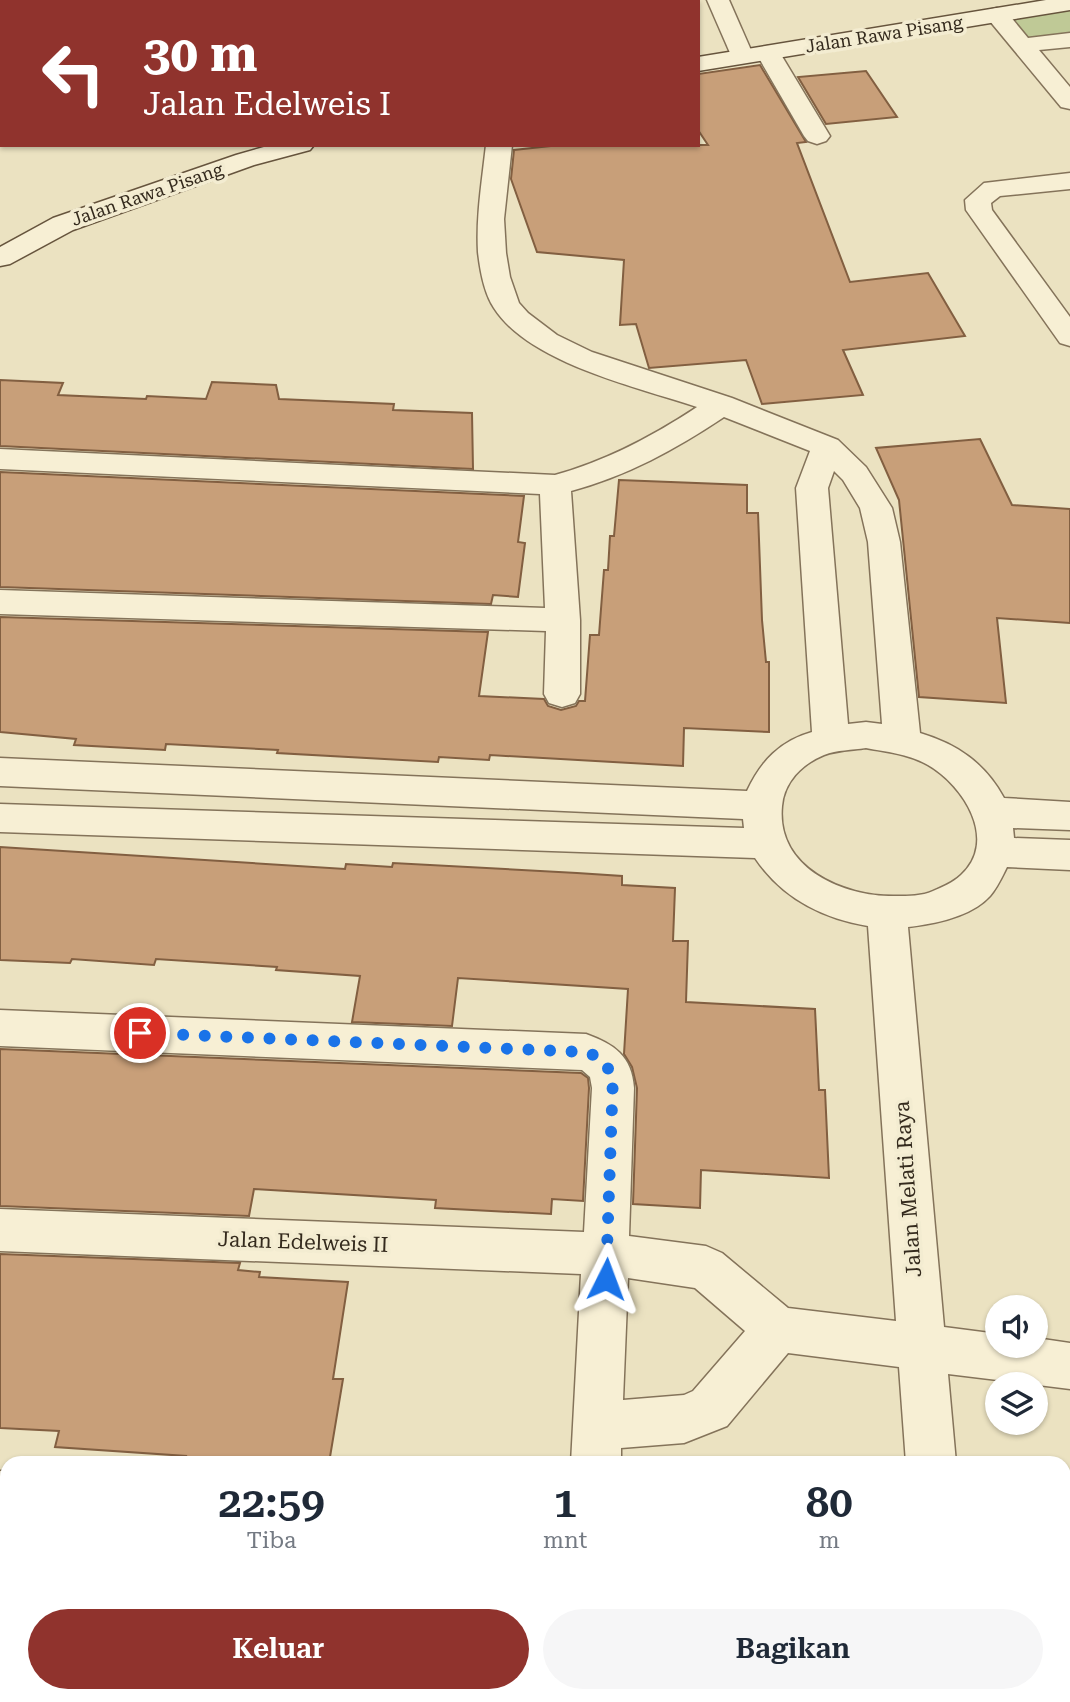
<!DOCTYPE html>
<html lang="id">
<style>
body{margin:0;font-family:"Roboto Serif",serif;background:#f6f6f7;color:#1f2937;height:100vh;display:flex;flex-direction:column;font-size:26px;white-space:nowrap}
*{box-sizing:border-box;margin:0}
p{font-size:23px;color:#747a83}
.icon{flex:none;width:38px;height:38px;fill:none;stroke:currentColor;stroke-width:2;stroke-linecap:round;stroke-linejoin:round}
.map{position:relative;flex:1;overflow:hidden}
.drawer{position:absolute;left:0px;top:1456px;width:1071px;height:247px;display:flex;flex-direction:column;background:#fff;border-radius:21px 21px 0 0;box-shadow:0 2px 5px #0004}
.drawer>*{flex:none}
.banner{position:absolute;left:0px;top:0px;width:700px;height:147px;box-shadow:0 2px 5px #0004;background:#90332d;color:#fff;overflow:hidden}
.controls{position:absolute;left:985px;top:1295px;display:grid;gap:14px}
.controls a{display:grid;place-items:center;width:63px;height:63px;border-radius:50%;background:#fff;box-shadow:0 2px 5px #0004;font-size:35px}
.pin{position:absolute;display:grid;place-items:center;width:60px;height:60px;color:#fff;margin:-30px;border:4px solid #fff;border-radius:50%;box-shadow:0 2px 7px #0007}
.me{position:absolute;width:77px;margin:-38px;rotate:3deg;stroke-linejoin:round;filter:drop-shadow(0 0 5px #0008)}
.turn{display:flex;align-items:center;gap:24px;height:147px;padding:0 28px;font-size:32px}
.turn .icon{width:91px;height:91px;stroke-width:2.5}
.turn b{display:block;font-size:49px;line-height:60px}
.eta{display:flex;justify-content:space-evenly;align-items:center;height:119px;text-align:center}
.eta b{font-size:42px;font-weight:600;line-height:49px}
.primary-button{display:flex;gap:14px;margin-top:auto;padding:14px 28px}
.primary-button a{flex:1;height:80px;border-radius:42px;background:#90332d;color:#fff;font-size:28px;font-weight:600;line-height:80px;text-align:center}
.primary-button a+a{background:#f6f6f7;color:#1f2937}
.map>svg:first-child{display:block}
.green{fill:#bfc996}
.building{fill:#c89f79;stroke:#825f41;stroke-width:2}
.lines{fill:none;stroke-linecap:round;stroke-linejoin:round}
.street-casing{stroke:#84735a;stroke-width:3}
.secondary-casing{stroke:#66543d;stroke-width:3}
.street{fill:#f7efd4;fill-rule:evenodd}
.secondary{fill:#f7efd4;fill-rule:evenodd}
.route{stroke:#1a73e8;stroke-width:12;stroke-dasharray:0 21.6}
.labels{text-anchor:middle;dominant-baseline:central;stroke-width:7;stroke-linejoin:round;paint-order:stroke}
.far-street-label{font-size:18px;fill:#342a1d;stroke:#f3ecd1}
.street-label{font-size:21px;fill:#342a1d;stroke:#f3ecd1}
</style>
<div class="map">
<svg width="1070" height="1702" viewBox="0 0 1070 1702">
<rect width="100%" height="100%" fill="#ebe2c1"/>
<!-- green -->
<polygon class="green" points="1070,3 1070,40 1025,45 997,15"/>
<!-- building -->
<g class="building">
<polygon points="760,65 806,142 797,143 850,282 928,273 965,336 843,350 863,395 762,404 746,360 649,368 636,324 620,325 624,260 537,252 511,179 514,150 560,145 708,145 698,130 698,74"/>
<polygon points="866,71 897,117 826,124 798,77"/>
<polygon points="0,380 63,383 58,395 146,399 147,396 206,399 212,382 276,385 279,399 394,404 393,410 472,413 473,469 0,446"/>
<polygon points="980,439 1012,505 1070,509 1070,623 997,618 1006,703 919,697 899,500 876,448"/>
<polygon points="0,472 524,496 518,542 525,543 518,597 493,595 491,604 0,587"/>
<polygon points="619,480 747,485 747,513 758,513 762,620 766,662 769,662 769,732 684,728 683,766 490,755 489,760 439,757 438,762 277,753 278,750 166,744 165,750 110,747 74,745 76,739 0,732 0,617 488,632 479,696 544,699 548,706 561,710 576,706 579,701 585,701 590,635 599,635 604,570 608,570 610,536 614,536"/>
<polygon points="0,847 345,869 346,864 392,867 393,863 577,873 622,876 622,885 675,888 673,941 688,941 686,1002 815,1009 819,1090 825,1090 829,1178 701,1170 700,1208 633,1204 637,1088 632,1067 624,1054 628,989 458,978 452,1026 352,1022 360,976 276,970 277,967 156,959 154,965 72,959 70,963 0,960"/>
<polygon points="0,1049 581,1073 588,1078 589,1088 583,1201 552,1199 551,1214 435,1208 436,1200 254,1189 249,1216 0,1206"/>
<polygon points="0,1254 240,1263 238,1270 260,1272 259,1277 348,1282 333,1379 343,1379 329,1463 184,1463 186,1456 55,1447 59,1431 0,1428"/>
</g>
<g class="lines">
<!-- street casing -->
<g class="street-casing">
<g id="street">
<polygon points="707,0 729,0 754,57 750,62 734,62"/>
<polygon points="997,8 1005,10 1028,38 1070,33 1070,47 1039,50 1070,87 1070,109 1061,107 989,20 985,15 989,10"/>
<polygon points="768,46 776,48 780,53 830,136 826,141 817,144 808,141 804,136 756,53 760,48"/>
<rect x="0" y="56" width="2" height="14"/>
<path d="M486,145h26l-8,74 2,34 4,24 9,26 9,10 29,22 35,17 140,46 106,42 28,27 26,41 8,34 20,191c37,11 65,30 84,65l66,4v28l-57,-2 1,10 56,2v30l-63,-3c-5,10 -10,21 -17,29 -19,21 -56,28 -82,31l36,400 54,7v12h38v-8l34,5v46l-122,-15 8,89h-50l-7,-96 -111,-14 -61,73 -43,17 -63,5v15h-50l10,-189 -581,-23v-42l584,23 8,-144 -2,-11 -8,-7 -582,-24v-36l586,24c28,10 46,22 48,54l-5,148 77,10 16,7 66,55 108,13 -28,-395c-47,-8 -86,-28 -113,-68l-755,-26v-28l744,24 -1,-9 -743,-33v-28l747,33c14,-30 33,-50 65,-59l-16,-244 14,-37 -86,-34c-48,32 -97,59 -153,74l9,129v74l-5,9 -13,4 -13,-4 -5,-9 2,-63 -546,-17v-24l545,18 -5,-114 -540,-25v-20l555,26c51,-14 98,-39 142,-68 -60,-20 -168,-44 -203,-99 -10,-15 -14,-38 -16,-56 -2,-36 4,-71 8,-107zM834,471l9,9 17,28 8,34 14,182 -16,-2 -18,2 -20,-236zM866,748c21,4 43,6 62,17 35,20 71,75 33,110 -8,8 -19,12 -28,16 -11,5 -25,5 -37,5 -53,1 -120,-28 -114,-90 2,-24 20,-42 42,-51 13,-5 28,-5 42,-7zM628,1278l67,10 50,43 -52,60 -9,4 -61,5z"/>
<polygon points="1070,173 1070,189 1000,196 991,203 992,210 1070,317 1070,346 1060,343 966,210 965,200 984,183"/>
<rect x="0" y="1471" width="7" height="50"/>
<rect x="558" y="1696" width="54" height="6"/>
<polygon points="925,1696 979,1696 980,1702 926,1702"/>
</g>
</g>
<!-- secondary casing -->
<g class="secondary-casing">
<g id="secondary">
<rect x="31" y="0" width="22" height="2"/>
<polygon points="439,0 461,0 438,2"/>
<polygon points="477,0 500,0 476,2"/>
<polygon points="1046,0 1070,0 1070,10 698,71 698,57"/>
<polygon points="0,80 2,80 0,97"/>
<polygon points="271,145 314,145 310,150 254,165 73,230 10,264 0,266 0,247 53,218 236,155"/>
</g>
</g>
<!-- street -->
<use href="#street" class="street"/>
<!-- secondary -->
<use href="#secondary" class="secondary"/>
</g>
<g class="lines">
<!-- route -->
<polyline class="route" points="140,1033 586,1052 601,1058 613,1076 606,1279"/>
</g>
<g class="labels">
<!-- far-street labels -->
<g class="far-street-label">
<text transform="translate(884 34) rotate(-9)">Jalan Rawa Pisang</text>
<text transform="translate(147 194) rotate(-19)">Jalan Rawa Pisang</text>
</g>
<!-- street labels -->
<g class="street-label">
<text transform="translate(908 1189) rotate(-94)">Jalan Melati Raya</text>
<text transform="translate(303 1242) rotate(2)">Jalan Edelweis II</text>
</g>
</g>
</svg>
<div class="controls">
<a><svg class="icon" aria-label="sound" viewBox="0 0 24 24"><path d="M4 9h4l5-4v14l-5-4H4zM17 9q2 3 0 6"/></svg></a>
<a><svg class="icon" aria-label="layers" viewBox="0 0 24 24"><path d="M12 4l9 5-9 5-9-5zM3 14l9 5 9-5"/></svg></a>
</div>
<div class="pin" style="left:140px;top:1033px;background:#d93025"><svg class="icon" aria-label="arrive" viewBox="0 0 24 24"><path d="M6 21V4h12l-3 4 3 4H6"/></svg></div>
<svg class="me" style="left:606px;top:1279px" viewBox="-20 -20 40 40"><path d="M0-17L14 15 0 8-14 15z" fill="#1a73e8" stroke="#fff" stroke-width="4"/></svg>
<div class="banner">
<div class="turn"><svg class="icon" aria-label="left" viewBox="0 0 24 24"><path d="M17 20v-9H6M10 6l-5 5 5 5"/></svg><div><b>30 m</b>Jalan Edelweis I</div></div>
</div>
<section class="drawer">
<div class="eta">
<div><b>22:59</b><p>Tiba</p></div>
<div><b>1</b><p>mnt</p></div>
<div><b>80</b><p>m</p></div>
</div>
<div class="primary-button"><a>Keluar</a><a>Bagikan</a></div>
</section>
</div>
